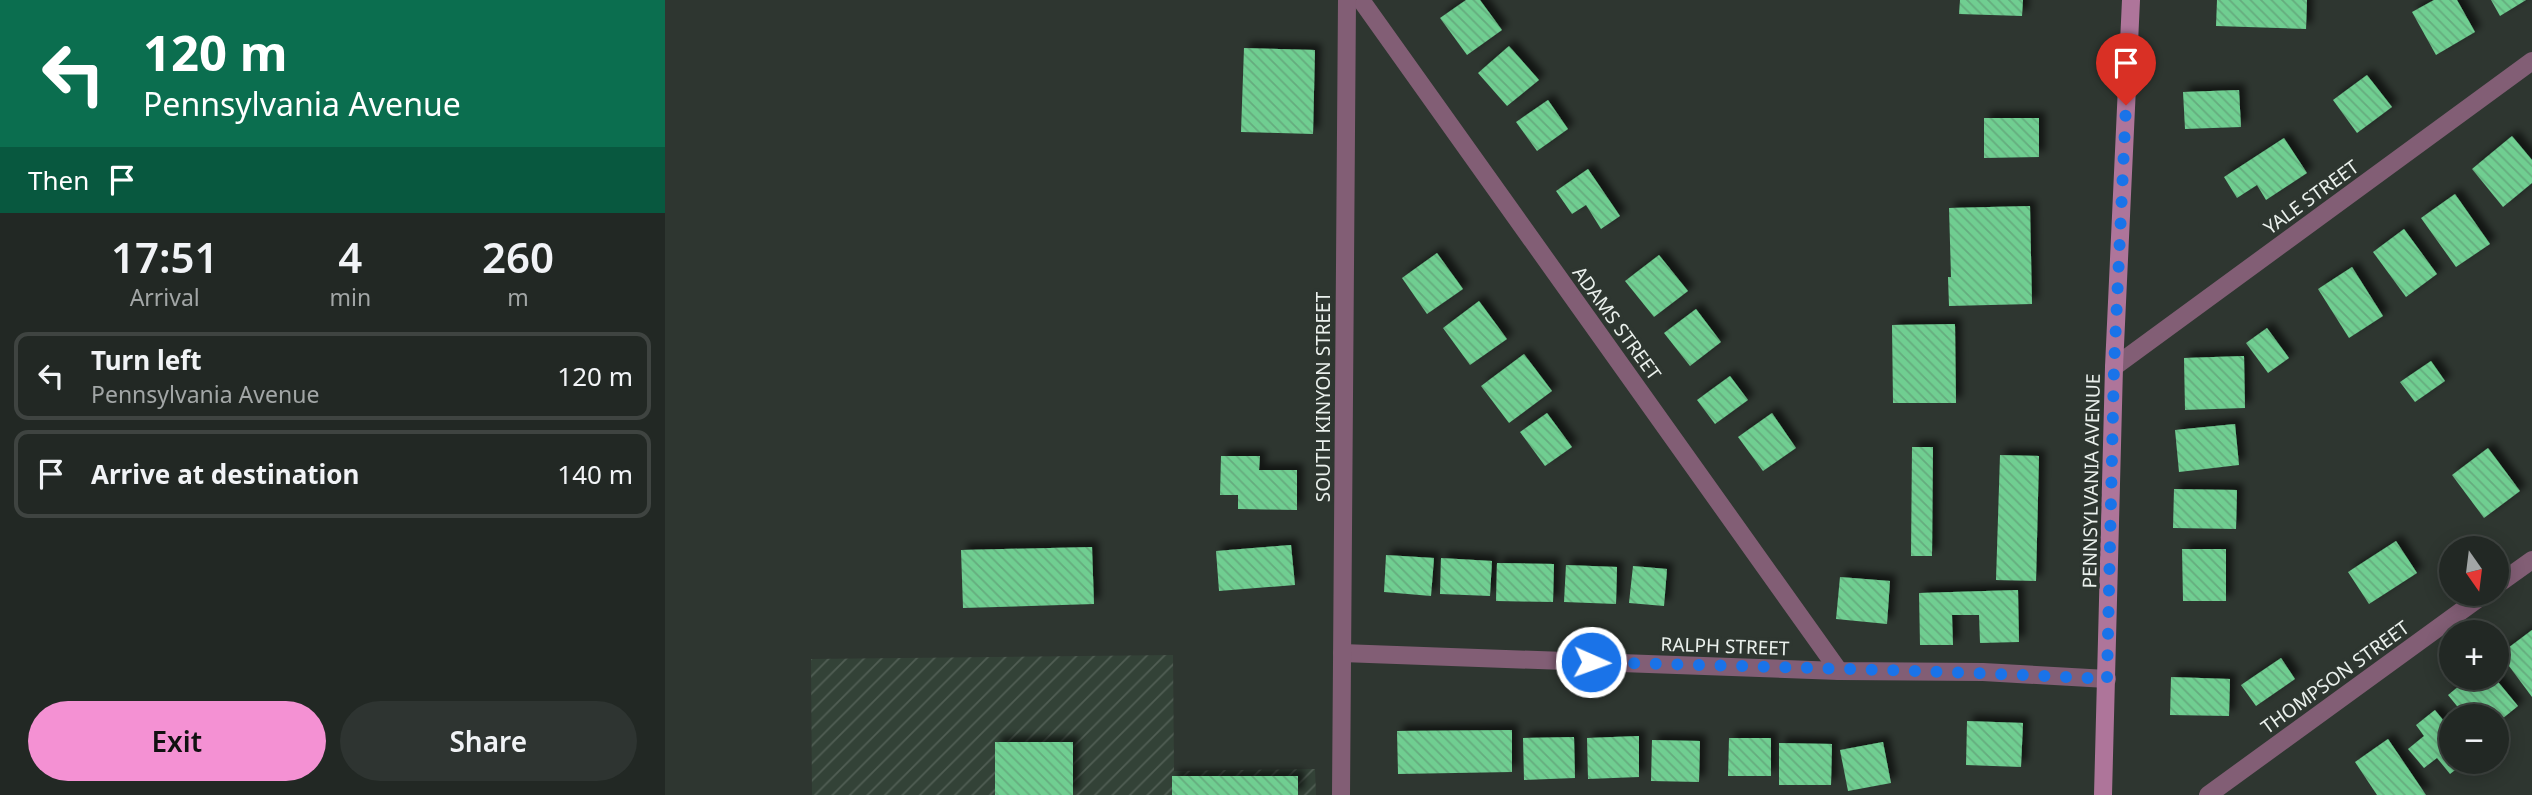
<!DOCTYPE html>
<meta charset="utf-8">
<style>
body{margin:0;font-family:"Noto Sans",sans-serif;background:#2e3431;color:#f1f3f6;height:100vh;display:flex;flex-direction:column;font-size:26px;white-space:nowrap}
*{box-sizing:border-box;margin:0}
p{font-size:23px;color:#a2a6a6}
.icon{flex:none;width:38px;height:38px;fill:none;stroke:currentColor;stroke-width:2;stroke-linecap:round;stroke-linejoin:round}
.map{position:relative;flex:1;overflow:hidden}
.side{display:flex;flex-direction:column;background:#222824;width:665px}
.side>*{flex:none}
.guide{background:#0b6e4f;color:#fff;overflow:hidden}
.needle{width:46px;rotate:166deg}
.tools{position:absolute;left:1774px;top:536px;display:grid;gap:14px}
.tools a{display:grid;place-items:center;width:70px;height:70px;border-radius:50%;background:#222824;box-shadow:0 4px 18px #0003,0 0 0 2px #3f4441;font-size:35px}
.pin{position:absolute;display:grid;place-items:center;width:60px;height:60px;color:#fff;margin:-72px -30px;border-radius:50% 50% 50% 0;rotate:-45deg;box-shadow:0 0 7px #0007}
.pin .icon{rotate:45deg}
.me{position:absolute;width:77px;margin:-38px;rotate:92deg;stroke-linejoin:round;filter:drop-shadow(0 0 5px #0008)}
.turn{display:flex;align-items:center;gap:24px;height:147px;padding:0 28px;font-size:32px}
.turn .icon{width:91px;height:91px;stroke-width:2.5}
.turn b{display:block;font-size:49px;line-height:60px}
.then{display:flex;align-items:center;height:66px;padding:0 28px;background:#0003;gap:14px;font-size:26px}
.eta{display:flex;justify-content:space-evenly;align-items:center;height:119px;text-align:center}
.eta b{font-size:42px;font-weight:600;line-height:49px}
.primary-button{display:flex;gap:14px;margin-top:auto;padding:14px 28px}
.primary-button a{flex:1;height:80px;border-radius:42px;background:#f491d3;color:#111;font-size:28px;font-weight:600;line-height:80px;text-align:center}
.primary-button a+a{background:#2e3431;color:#f1f3f6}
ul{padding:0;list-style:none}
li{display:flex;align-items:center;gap:21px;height:88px;margin:0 14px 10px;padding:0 14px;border:4px solid #3f4441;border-radius:14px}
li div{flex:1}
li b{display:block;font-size:26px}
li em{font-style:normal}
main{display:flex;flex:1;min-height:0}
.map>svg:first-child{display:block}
.industrial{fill:url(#industrial-furrows)}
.building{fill:url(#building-back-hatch);filter:url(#shadow)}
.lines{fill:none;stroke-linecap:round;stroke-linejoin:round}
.street{stroke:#825e75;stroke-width:18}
.secondary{stroke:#ae759a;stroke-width:18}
.route{stroke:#1a73e8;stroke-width:12;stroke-dasharray:0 21.6}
.labels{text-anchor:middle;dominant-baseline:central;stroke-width:7;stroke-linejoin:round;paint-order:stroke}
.street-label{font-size:19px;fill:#eaf0ec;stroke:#2e3630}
</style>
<main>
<section class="side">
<div class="guide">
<div class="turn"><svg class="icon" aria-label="left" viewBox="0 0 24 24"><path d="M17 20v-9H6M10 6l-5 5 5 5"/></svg><div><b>120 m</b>Pennsylvania Avenue</div></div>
<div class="then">Then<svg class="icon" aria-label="arrive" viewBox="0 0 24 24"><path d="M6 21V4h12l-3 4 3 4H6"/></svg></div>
</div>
<div class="eta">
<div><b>17:51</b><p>Arrival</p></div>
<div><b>4</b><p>min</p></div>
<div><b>260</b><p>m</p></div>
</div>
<ul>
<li><svg class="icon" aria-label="left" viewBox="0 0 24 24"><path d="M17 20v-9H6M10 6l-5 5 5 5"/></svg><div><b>Turn left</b><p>Pennsylvania Avenue</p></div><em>120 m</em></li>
<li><svg class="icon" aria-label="arrive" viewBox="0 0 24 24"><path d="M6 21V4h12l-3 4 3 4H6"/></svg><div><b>Arrive at destination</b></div><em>140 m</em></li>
</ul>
<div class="primary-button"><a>Exit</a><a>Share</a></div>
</section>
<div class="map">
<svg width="1867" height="795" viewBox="0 0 1867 795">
<defs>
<pattern id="industrial-furrows" width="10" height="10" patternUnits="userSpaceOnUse" patternTransform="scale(1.75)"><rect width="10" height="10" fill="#334237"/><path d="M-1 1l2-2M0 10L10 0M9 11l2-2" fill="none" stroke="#515e54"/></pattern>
<pattern id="building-back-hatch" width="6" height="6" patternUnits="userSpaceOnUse" patternTransform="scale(1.75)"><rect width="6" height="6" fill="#6fce91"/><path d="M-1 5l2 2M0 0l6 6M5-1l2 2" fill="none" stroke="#65ac7e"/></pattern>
<filter id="shadow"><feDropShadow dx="6" dy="-6" stdDeviation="3.5" flood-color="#0009"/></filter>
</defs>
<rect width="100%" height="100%" fill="#2e3630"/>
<!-- industrial -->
<polygon class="industrial" points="508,655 509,771 650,769 651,795 147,795 146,659"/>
<!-- building -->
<g class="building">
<polygon points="801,0 815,0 837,30 802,55 775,18"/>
<polygon points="1295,0 1358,0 1357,16 1294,14"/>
<polygon points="1552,0 1642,0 1641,29 1551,26"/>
<polygon points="1769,0 1792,0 1810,32 1771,55 1747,12"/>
<polygon points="1826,0 1861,0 1835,16"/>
<polygon points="844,46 874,80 842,106 813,73"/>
<polygon points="579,48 650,50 648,134 576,132"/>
<polygon points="1702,75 1727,107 1692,133 1668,100"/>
<polygon points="1574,90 1576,127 1520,129 1518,92"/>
<polygon points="883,100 903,129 872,151 851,122"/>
<polygon points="1319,118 1374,118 1374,157 1319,158"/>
<polygon points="1847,136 1867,160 1867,183 1838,207 1807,169"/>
<polygon points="1619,138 1642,173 1601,200 1592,185 1572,198 1559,177"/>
<polygon points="923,169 955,216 936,229 921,205 907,214 891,191"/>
<polygon points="1790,194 1825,244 1791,267 1756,218"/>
<polygon points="1365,206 1367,304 1284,306 1283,277 1286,277 1284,208"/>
<polygon points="1739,229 1772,274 1741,297 1708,252"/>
<polygon points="772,253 798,289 762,314 737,278"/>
<polygon points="994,255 1023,291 989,317 960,281"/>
<polygon points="1687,267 1718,316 1684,338 1653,289"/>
<polygon points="814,301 842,339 805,365 778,328"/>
<polygon points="1031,309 1056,342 1025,366 999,333"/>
<polygon points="1290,324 1291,403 1228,403 1227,325"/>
<polygon points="1602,328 1624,358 1603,373 1581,343"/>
<polygon points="859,354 887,391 844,423 816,386"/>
<polygon points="1579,356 1580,408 1520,410 1519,358"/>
<polygon points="1766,361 1780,381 1750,402 1735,382"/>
<polygon points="1065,376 1083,400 1050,424 1032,400"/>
<polygon points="882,413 907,447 880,466 855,432"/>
<polygon points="1107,413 1131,448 1098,471 1073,437"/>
<polygon points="1570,424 1574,465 1514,472 1510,430"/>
<polygon points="1247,447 1268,447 1267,556 1246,556"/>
<polygon points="1823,448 1855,491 1819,518 1787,475"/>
<polygon points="1335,455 1374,456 1371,581 1331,580"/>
<polygon points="556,456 595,456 594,470 632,470 632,510 573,509 573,495 555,495"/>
<polygon points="1509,489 1572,490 1571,529 1508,528"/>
<polygon points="1731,541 1752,573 1704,604 1683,572"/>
<polygon points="626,545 630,585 554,591 551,551"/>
<polygon points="427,547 429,604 298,608 296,550"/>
<polygon points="1517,549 1561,549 1561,601 1518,601"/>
<polygon points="721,555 769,558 766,596 719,592"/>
<polygon points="776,558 827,561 825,596 775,594"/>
<polygon points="832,563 889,564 888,602 831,601"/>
<polygon points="901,565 952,567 951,604 899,602"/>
<polygon points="968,566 1002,569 999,606 964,603"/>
<polygon points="1175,577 1225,581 1222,624 1171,619"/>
<polygon points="1353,590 1354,642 1315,643 1314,615 1287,615 1288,645 1255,645 1254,593"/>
<polygon points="1867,630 1867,697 1835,654"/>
<polygon points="1616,658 1630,679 1591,706 1576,685"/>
<polygon points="1506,677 1565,679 1564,716 1505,715"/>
<polygon points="1805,677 1829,677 1853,706 1832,723 1832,716 1800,716 1783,695"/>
<polygon points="1770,710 1787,731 1787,761 1802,761 1785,774 1772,758 1759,768 1743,749 1759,736 1751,725"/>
<polygon points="1302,721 1358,723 1356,767 1301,765"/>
<polygon points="847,730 847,772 733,774 732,731"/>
<polygon points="974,736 974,777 923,779 922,738"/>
<polygon points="909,737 910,778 859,780 858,738"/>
<polygon points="1064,738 1106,738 1106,776 1063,776"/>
<polygon points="1723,739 1761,795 1712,795 1690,762"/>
<polygon points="987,740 1035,741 1034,782 986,781"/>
<rect x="330" y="742" width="78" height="53"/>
<polygon points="1218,742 1226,783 1183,791 1175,750"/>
<polygon points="1114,743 1167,744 1166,785 1114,785"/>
<rect x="507" y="776" width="126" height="19"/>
</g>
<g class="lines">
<!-- street -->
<g class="street">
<polyline points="696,0 1174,671"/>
<polyline points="1449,367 1867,61"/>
<polyline points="1832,585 1867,560"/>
<polyline points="677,653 1174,671 1318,672 1442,679"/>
<polyline points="676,795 682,0"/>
<polyline points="1543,795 1821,593"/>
</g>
<!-- secondary -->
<polyline class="secondary" points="1438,795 1449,367 1466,0"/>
</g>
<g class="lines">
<!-- route -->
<path class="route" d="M926,662c172,5 344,8 516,17l7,-312 12,-262"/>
</g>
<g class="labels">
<!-- street labels -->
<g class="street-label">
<text transform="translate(1646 197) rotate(-36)">YALE STREET</text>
<text transform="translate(952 323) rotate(54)">ADAMS STREET</text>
<text transform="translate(658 397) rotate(-90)">SOUTH KINYON STREET</text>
<text transform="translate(1426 481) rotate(-89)">PENNSYLVANIA AVENUE</text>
<text transform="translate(1060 646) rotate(2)">RALPH STREET</text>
<text transform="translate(1670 677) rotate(-36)">THOMPSON STREET</text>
</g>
</g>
</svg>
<div class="tools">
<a><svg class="needle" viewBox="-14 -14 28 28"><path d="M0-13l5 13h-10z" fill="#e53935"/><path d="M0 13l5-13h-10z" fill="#a2a6a6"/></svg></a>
<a>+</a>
<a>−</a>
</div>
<div class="pin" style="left:1461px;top:105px;background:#d93025"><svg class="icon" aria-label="arrive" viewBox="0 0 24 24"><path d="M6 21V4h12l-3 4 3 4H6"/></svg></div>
<svg class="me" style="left:926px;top:662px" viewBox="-20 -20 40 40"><circle r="17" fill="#1a73e8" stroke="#fff" stroke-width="3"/><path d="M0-11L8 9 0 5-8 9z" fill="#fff"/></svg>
</div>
</main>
